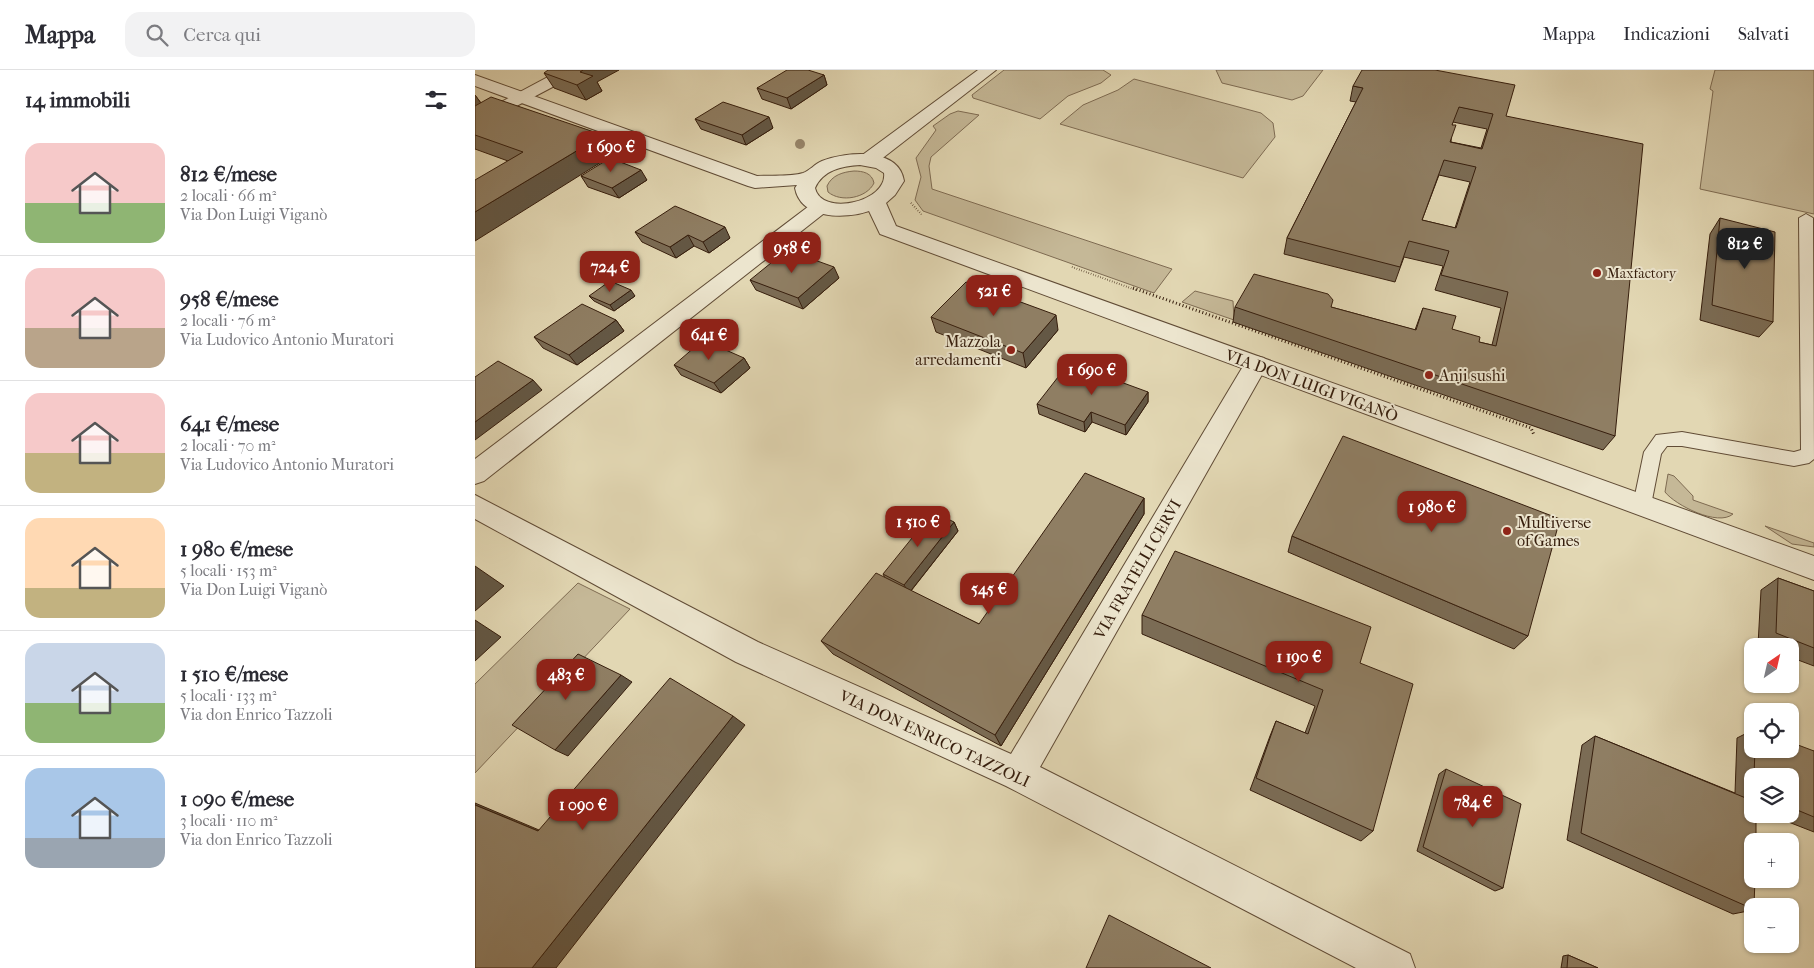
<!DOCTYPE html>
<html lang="it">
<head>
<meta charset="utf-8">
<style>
	:root { --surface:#fff; --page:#f2f2f3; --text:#2b2b33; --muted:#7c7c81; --line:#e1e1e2; --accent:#8f2418 }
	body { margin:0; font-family:"IM FELL French Canon",serif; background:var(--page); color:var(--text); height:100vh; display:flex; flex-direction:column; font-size:19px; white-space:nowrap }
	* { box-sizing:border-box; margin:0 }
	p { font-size:16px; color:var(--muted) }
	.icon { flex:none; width:28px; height:28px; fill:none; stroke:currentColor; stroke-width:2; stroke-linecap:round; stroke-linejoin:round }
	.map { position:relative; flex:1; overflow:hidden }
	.drawer { display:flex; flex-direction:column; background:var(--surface); width:475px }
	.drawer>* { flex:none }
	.needle { width:32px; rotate:34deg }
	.buttons { position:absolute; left:1269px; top:568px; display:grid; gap:10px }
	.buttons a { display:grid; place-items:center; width:55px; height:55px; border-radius:10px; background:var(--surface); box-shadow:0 1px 4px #0004; font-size:25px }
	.price { position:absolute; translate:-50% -42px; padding:0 11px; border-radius:10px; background:var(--accent); color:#fff; font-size:16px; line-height:32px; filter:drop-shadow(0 1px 2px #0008) }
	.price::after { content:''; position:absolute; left:50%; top:30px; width:15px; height:11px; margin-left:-8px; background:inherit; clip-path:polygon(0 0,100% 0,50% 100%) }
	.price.active { background:#222; color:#fff }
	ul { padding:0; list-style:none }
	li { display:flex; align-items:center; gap:15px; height:125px; padding:0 25px }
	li+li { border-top:1px solid var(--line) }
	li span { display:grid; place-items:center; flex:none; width:140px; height:100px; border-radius:15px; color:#555 }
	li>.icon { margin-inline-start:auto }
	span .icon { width:60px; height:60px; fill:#fffc; stroke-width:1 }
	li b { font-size:21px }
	h2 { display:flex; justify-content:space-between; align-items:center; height:60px; padding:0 25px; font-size:21px }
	header { display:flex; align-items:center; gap:30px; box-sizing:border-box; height:70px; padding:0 25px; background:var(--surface); border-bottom:1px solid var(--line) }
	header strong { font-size:24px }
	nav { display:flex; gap:28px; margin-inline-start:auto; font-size:18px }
	.search { width:350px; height:45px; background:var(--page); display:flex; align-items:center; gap:12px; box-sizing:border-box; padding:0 18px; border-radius:15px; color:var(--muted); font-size:19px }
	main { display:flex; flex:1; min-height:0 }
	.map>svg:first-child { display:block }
	.green { fill:#c5b897; stroke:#7e6b52 }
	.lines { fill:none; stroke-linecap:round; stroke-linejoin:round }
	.service-casing { stroke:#614c36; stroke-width:2 }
	.minor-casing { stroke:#614c36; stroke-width:2 }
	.tertiary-casing { stroke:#614c36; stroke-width:2 }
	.path-far1 { stroke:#361e0d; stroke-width:2; stroke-dasharray:0.5 2; stroke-linecap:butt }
	.path { stroke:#361e0d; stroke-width:3; stroke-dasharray:1 2.5; stroke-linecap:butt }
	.service { fill:#ece5ce; fill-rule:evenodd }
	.minor { fill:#ece5ce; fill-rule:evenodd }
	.tertiary { fill:#ece5ce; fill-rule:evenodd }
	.tree { fill:#97866b }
	.wall { fill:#7b6c55; stroke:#361e0d; fill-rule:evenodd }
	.shaded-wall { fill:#645845; stroke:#361e0d }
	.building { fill:#8f7e63; stroke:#361e0d; fill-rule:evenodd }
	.poi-dot { fill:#8f2418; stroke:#ece5ce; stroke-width:2 }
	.labels { text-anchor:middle; stroke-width:4; stroke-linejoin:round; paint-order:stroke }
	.far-poi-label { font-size:14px; fill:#361e0d; stroke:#ece5ce; text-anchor:start }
	.poi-label { font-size:16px; fill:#361e0d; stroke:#ece5ce; text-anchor:start }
	.street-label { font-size:16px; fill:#361e0d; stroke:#ece5ce }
</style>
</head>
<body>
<header>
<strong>Mappa</strong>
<div class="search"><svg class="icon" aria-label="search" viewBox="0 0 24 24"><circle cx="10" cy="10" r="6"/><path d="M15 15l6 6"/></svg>Cerca qui</div>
<nav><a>Mappa</a><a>Indicazioni</a><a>Salvati</a></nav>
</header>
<main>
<section class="drawer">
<h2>14 immobili<svg class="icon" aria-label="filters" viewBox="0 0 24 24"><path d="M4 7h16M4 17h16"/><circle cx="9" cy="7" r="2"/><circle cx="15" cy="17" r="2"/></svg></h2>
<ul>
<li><span style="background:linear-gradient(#f6c9c9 60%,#8fb573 0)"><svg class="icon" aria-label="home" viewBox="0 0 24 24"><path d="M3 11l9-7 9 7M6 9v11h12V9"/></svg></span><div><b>812 €/mese</b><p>2 locali · 66 m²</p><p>Via Don Luigi Viganò</p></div></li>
<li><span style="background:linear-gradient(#f6c9c9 60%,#b9a48a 0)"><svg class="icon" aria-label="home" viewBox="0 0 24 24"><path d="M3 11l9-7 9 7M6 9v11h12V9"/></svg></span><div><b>958 €/mese</b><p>2 locali · 76 m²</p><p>Via Ludovico Antonio Muratori</p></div></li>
<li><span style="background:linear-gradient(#f6c9c9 60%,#c2b280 0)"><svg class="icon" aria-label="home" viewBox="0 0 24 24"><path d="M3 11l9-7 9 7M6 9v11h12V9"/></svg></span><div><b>641 €/mese</b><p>2 locali · 70 m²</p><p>Via Ludovico Antonio Muratori</p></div></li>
<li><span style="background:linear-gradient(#ffd9b3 70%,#c2b280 0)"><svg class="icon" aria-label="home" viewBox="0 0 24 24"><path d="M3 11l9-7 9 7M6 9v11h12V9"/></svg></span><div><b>1 980 €/mese</b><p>5 locali · 153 m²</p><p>Via Don Luigi Viganò</p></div></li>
<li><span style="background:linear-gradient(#c9d6e8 60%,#8fb573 0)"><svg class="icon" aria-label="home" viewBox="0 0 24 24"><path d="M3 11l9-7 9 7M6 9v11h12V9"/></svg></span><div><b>1 510 €/mese</b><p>5 locali · 133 m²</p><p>Via don Enrico Tazzoli</p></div></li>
<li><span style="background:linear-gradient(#a9c7e8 70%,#9aa5b1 0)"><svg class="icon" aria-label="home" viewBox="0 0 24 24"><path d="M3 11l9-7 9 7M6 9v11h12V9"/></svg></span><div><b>1 090 €/mese</b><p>3 locali · 110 m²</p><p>Via don Enrico Tazzoli</p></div></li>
</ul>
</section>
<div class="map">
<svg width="1339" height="898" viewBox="0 0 1339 898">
	<rect width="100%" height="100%" fill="#e2d7b3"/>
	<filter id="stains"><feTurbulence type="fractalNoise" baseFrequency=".004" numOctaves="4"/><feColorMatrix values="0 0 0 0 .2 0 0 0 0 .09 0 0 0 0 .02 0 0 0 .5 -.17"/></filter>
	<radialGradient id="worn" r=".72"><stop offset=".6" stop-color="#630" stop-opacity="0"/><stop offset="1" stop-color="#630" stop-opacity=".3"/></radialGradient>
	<path class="green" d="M529,0h99l8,5 -10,8 -33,13 -28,23 -67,-21 -1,-3z
		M741,0h107l-20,26 -11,4 -70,-17z
		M1240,0h99v144l-114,-25 13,-98 -3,-2z
		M659,9l127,34 12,10 2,14 -32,41 -183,-54 23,-19 35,-15z
		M483,41l21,4 -48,42 -2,9 3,23 240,80 -18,24 -231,-82 -8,-11 6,-23 -5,-19 20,-28 -3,-4 17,-12z
		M379,101c9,0 18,2 20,12 -7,15 -33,20 -46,9l-1,-6c5,-11 16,-14 27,-15z
		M720,221l38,10 1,19 -52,-18z
		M1193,404l6,2 19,20v4l40,14c-15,13 -58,-9 -68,-22z
		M1290,456l49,17v4l-22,-3z
		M103,513l52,26 -155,164v-89z"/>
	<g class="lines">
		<defs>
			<path id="service" d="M1331,144l7,4 1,241 -5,4 -15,3 -112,-20h-15l-6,8 -10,51 -2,5 -7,3 -7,-3 -2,-5 11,-53 12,-17 26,-3 112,20 7,-2 -2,-232z"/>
			<path id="minor" d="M86,0h20l-2,3 -104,55v-12z
				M503,0h18l-121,94h-14l-2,-4 2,-4z
				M345,131l7,2 3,4 -3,4 -343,270 -9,3v-25l338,-256z
				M781,286l8,2 4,6 -228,403 370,187 5,14h-59l-350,-182 -270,-124 -261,-143v-24l283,147 253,112 237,-396z"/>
			<path id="tertiary" d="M0,5l282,101c14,-1 32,1 46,-3 6,-2 12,-9 19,-12 25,-10 77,-14 82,20l-9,14 -9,8 10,23 918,330v24l-934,-346 -11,-23c-23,8 -68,9 -74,-23l2,-3 -42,3 -7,-2 -273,-100zM385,95l16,3 8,5c4,29 -63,44 -69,15 8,-18 27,-22 45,-23z"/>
		</defs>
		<use href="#service" class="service-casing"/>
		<use href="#minor" class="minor-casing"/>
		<use href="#tertiary" class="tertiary-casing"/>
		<path class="path-far1" d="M436,133l11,12
			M597,197l64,23"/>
		<path class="path" d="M658,218l398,140 3,7"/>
		<use href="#service" class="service"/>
		<use href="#minor" class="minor"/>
		<use href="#tertiary" class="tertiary"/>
	</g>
	<circle class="tree" cx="325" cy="74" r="5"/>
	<path class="wall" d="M69,3l53,9 5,9 -16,9 -32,-12z
		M349,5l3,10 -36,24 -29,-10 -5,-11z
		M878,16l153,30 109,320 -12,14 -370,-128 2,-15h96l84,23 8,-22 29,21 27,13 13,3 9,-37 -66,-18 8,-24 -39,-9 -9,25 -111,-28 3,-16 69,-136 -6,-1zM978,52l34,7 -6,19 -30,-6 1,-17zM964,105l31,7 -15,46 -33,-8z
		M0,25l6,8 122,32 11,19 -106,7 -33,-12z
		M220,49l78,9 -27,17 -45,-16z
		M106,106l66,4 -28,18 -31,-11z
		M1245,148l53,104 -14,15 -59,-17 10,-86z
		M160,162l95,6 -21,15 -15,-7 -18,12 -34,-16z
		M364,208l-36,31 -47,-19 -6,-10z
		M114,226h46l-21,15 -20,-10z
		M456,247l127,13 -32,38 -90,-36z
		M141,250l8,11 -47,34 -34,-17 -9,-11z
		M269,288l6,10 -29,25 -40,-18 -7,-10z
		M673,322v10l-22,33 -34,-13 -7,10 -46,-18 -2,-10z
		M669,428v16l-143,232 -168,-92 -12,-13 64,-63 -2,-4 71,-52 4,9 -47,60 68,33z
		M817,466l236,100 -14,13 -226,-97z
		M1303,508l36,13v75l-24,-9v-11h-28l-4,-1 3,-55z
		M667,545l218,48 13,168 -12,10 -111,-51 20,-54 6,-15 29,12 10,-27 -173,-72z
		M1278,660v19h37l24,2v81l-46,-18h22v-38h-37v134l-20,4 -166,-74 15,-95 13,-9 140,57 2,-55z
		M971,699l57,119 -8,3 -78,-40 22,-77z
		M1093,885l30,13h-37l2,-12z"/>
	<path class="shaded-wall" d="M108,0h36l-22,12 5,9 -16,9 -9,-15 3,-13z
		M349,5l3,10 -36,24 -4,-11z
		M0,25l8,11 -8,11z
		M294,47l4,11 -27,17 -4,-10z
		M128,65l11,19 -139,87v-29z
		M166,100l6,10 -28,18 -7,-10z
		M250,157l5,11 -21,15 -6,-11z
		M213,165l6,11 -18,12 -6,-11z
		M359,197l5,11 -36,31 -5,-11z
		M156,220l4,6 -21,15 -4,-6z
		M581,245l2,15 -32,38 -3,-15z
		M141,250l8,11 -47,34 -8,-10z
		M269,288l6,10 -29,25 -7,-10z
		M58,310l9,10 -67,50v-18z
		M673,322v10l-22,33 -1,-10z
		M616,342l1,10 -7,10 -1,-10z
		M669,428v16l-143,232 -6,-11z
		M479,452l4,9 -49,62 -5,-8z
		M0,496l29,20 -29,25z
		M0,550l26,17 -26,24z
		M146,605l11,7 -64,74 -13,-6z
		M258,646l12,9 -189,243h-24z
		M0,733l83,35 -20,-7 -63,-26z"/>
	<path class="building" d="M73,0h35l-3,2 13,4 -16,9 -33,-12z
		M312,0h21l16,5 -37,23 -30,-10z
		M887,0h73l80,15 -9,31 137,28 -28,292 -380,-129 19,-33 74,20 5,6 -2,7 85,23 7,-22 33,8 -4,13 28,8 -1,5 17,4 12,-54 -67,-17 8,-24 -40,-10 -9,26 -113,-29 76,-150 -10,-2zM984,37l34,7 -11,35 -32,-7 6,-17h-4zM969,90l32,7 -20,61 -34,-8z
		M16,27l112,38 -128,77v-32l48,-28 -48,-17v-29z
		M248,32l46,15 -27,18 -47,-16z
		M135,88l31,12 -29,18 -31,-12z
		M200,136l50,21 -22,15 -15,-7 -18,12 -35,-15z
		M1245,148l55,14 -2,90 -61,-17z
		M312,180l47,17 -36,31 -48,-18z
		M135,211l21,9 -21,15 -21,-9z
		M491,212l90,33 -33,38 -92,-36z
		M107,234l34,16 -47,35 -35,-18z
		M228,270l41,18 -30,25 -40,-18z
		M23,291l35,19 -58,42v-45z
		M594,293l79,29 -23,33 -34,-13 -7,10 -47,-18z
		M868,366l217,83 -32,117 -236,-100z
		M610,403l59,25 -149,237 -174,-94 55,-68 103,51z
		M458,442l21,10 -50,63 -21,-11z
		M700,481l196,76 -11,36 53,21 -40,147 -117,-53 20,-57 32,13 15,-44 -181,-75z
		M1303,508l36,13v57l-38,-15z
		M103,584l43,21 -66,75 -43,-25z
		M195,608l63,38 -201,252h-57v-163l63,26z
		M1120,666l158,65v13h3v27h-3v38h2l-1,27h-1v3l-172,-76z
		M1315,672l24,9v66l-24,-10v-31h-36l1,-27h35z
		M971,699l75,35 -18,84 -80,-41z
		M634,845l102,53h-125z
		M1093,885l30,13h-31z"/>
	<g class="poi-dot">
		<circle cx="1122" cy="203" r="5"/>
		<circle cx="536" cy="280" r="5"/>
		<circle cx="954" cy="305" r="5"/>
		<circle cx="1032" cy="461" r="5"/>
	</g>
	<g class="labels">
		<g class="far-poi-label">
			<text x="1132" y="208">Maxfactory</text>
		</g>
		<g class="poi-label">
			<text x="526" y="277" text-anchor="end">Mazzola<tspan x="526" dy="18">arredamenti</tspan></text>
			<text x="964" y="311">Anji sushi</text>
			<text x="1042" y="458">Multiverse<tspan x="1042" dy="18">of Games</tspan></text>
		</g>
		<g class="street-label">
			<text transform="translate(837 315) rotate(20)" y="6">VIA DON LUIGI VIGANÒ</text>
			<text transform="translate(662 499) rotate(-60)" y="6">VIA FRATELLI CERVI</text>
			<text transform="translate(460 668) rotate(25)" y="6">VIA DON ENRICO TAZZOLI</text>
		</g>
	</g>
	<rect width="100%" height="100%" filter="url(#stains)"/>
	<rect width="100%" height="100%" fill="url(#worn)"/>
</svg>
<div class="buttons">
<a><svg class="needle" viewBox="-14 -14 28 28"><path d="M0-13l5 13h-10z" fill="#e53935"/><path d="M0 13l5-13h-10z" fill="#7c7c81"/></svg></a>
<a><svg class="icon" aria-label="locate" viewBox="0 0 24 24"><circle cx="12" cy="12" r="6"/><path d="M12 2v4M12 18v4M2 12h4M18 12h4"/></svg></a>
<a><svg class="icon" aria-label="layers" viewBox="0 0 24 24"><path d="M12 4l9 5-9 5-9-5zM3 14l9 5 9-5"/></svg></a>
<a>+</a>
<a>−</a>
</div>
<b class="price" style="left:136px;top:103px">1 690 €</b>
<b class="price active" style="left:1270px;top:200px">812 €</b>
<b class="price" style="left:317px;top:204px">958 €</b>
<b class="price" style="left:135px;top:223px">724 €</b>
<b class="price" style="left:519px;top:247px">521 €</b>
<b class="price" style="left:234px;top:291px">641 €</b>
<b class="price" style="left:617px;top:326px">1 690 €</b>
<b class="price" style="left:957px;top:463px">1 980 €</b>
<b class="price" style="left:443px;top:478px">1 510 €</b>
<b class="price" style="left:514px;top:545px">545 €</b>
<b class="price" style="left:824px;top:613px">1 190 €</b>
<b class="price" style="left:91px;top:631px">483 €</b>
<b class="price" style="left:998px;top:758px">784 €</b>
<b class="price" style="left:108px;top:761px">1 090 €</b>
</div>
</main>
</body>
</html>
